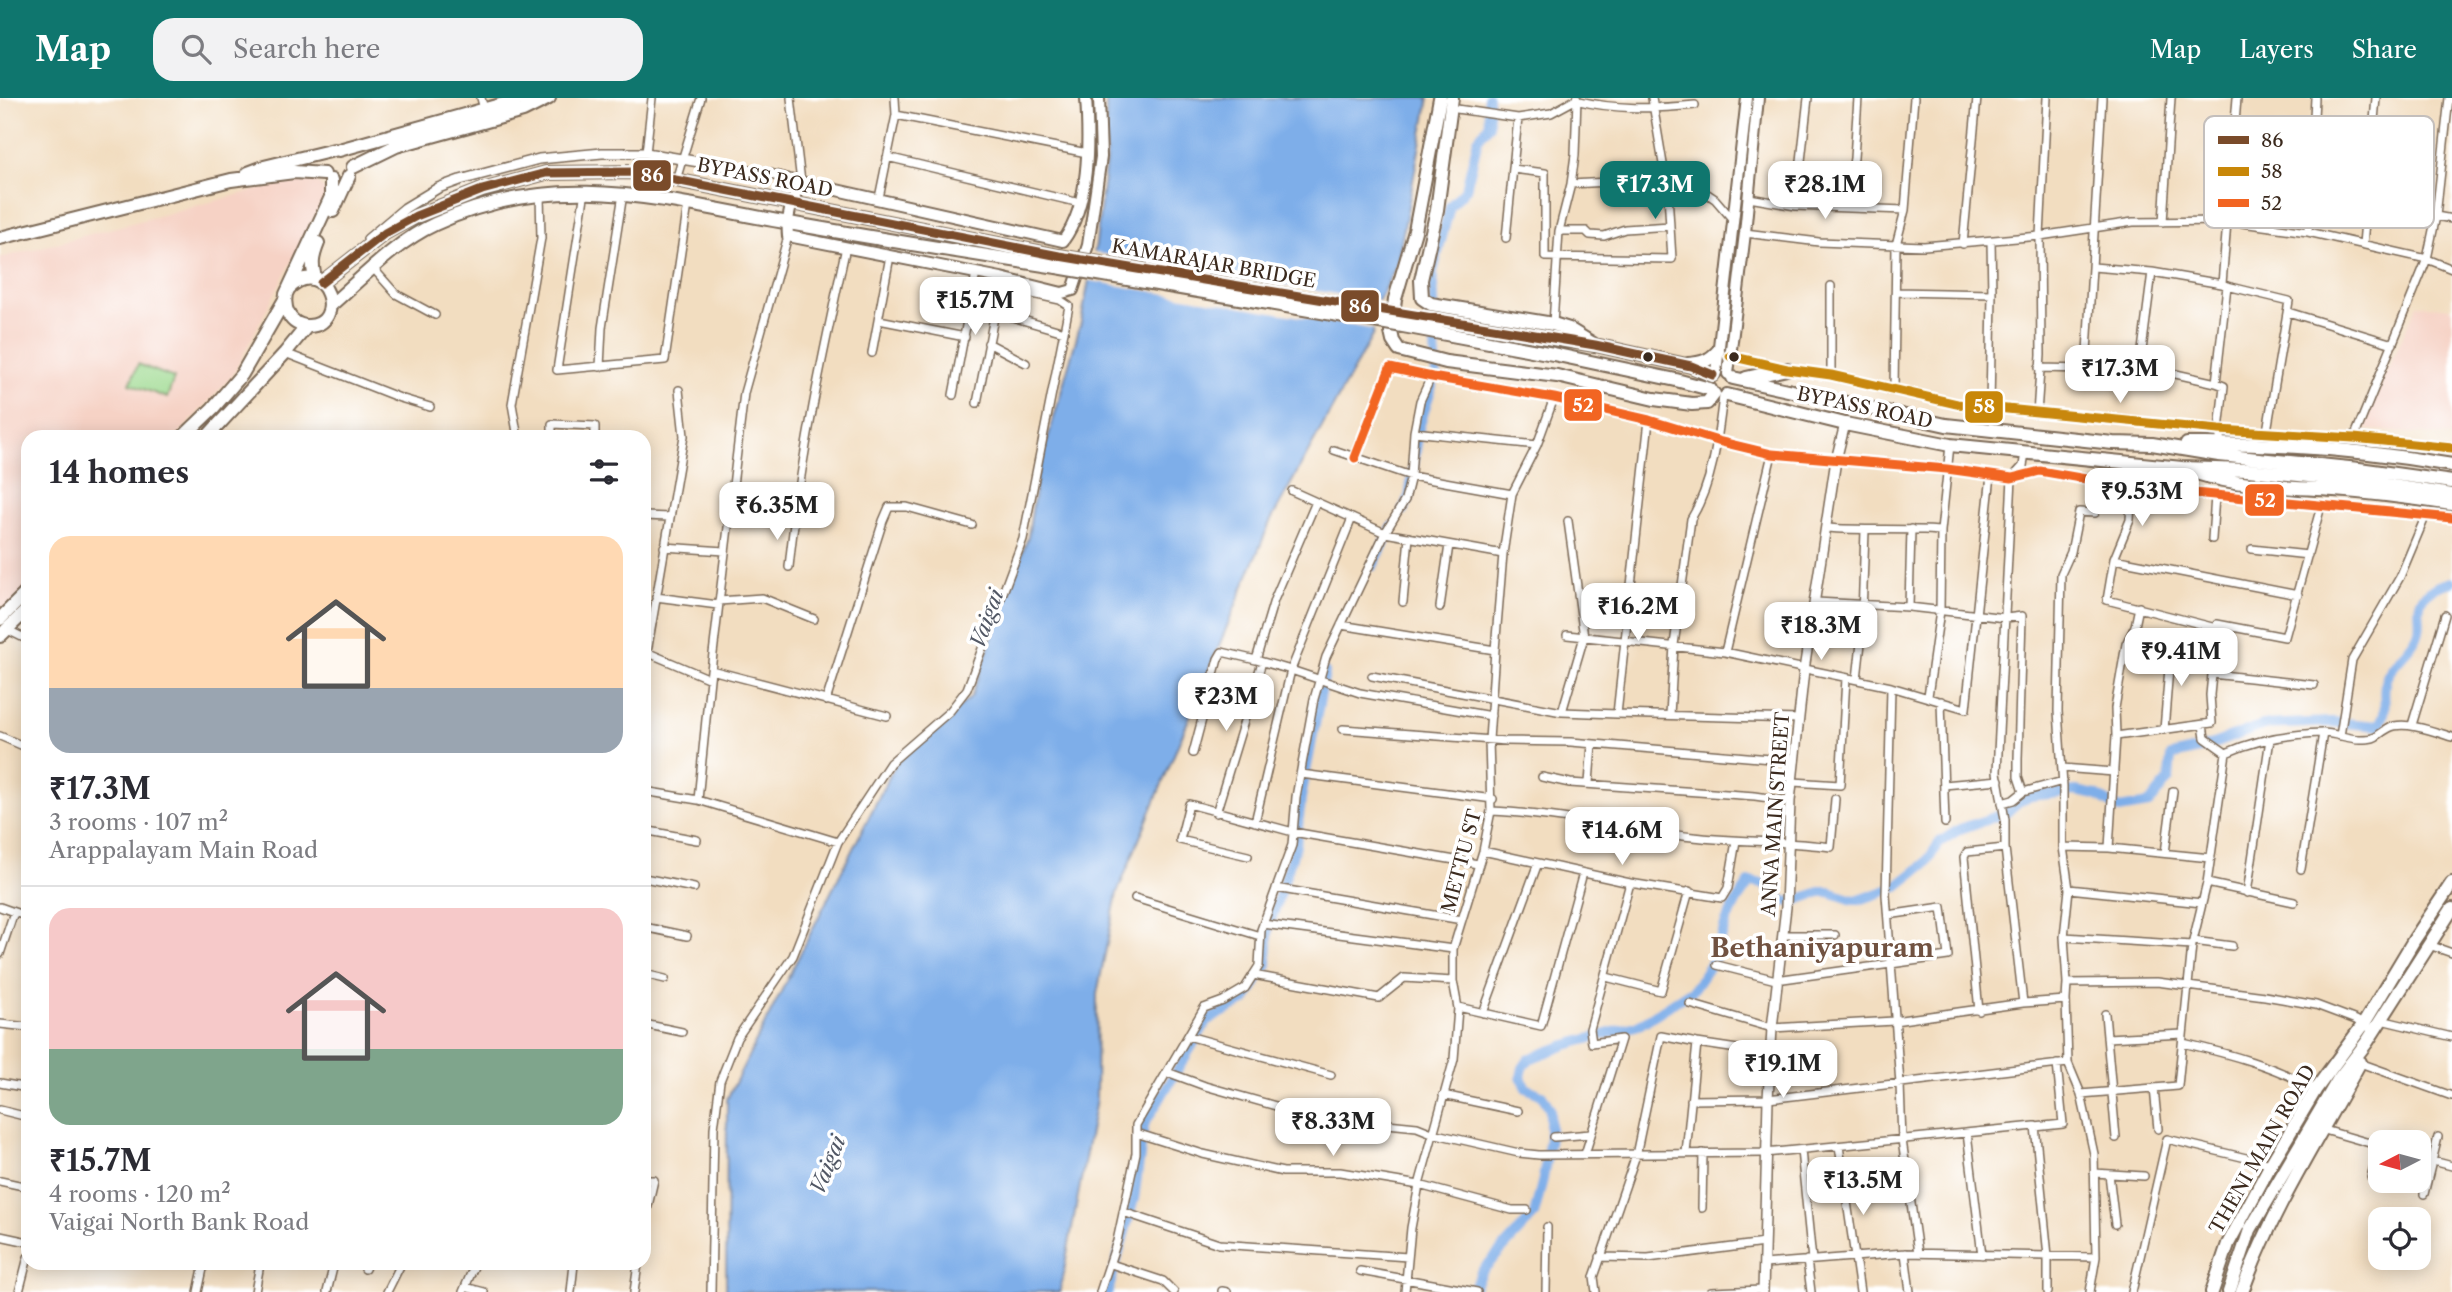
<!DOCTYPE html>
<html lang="en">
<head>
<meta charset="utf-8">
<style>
	:root { --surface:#fff; --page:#f2f2f3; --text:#2b2b33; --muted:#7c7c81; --line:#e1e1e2; --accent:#0f766e }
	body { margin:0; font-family:"Libre Caslon Text",serif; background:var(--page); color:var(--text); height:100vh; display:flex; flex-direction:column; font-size:26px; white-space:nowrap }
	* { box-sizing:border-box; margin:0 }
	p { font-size:23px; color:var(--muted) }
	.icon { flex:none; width:38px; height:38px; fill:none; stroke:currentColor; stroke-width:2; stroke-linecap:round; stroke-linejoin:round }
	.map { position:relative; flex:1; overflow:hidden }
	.side { position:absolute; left:21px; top:332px; width:630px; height:840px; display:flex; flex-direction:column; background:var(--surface); border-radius:21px; box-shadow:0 4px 18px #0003 }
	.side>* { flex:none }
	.needle { width:46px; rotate:264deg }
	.controls { position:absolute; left:2368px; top:1032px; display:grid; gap:14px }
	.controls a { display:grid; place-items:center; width:63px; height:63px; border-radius:14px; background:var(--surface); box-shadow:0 4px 18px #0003; font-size:35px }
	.price { position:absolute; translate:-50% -60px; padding:0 16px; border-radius:14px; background:#fff; color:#222; font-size:23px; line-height:46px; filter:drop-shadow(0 2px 4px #0008) }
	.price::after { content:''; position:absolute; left:50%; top:42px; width:21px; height:16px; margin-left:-10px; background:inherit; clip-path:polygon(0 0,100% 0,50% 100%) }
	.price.current { background:var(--accent); color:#fff }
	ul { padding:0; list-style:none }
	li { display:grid; align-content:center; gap:14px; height:371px; padding:0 28px }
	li+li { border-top:2px solid var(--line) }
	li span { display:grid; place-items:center; height:217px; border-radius:21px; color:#555 }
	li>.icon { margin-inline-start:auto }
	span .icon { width:126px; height:126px; fill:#fffc; stroke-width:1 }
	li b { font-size:30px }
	h2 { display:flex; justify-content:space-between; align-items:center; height:84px; padding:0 28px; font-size:30px }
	header { display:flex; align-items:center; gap:42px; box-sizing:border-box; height:98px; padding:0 35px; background:var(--accent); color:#fff }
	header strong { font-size:33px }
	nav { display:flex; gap:38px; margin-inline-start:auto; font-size:24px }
	.search { width:490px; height:63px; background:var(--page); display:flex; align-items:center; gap:18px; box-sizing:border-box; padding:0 24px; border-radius:21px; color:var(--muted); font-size:26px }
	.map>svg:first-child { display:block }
	.built { fill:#f6d2c5 }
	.green { fill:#9cd98e; stroke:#6c8256; stroke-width:2 }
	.water { fill:#7eaee9; stroke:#5c6c84; stroke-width:2 }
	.pier { fill:#f2ddc0 }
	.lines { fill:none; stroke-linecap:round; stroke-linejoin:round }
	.canal { stroke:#7eaee9; stroke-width:10 }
	.minor-casing { stroke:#7b6957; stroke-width:10 }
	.tertiary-casing { stroke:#7b6957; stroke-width:12 }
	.secondary-casing { stroke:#7b6957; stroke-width:14 }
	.primary-casing { stroke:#7b6957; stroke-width:16 }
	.minor { stroke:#fff; stroke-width:7 }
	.tertiary { stroke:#fff; stroke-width:9 }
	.secondary { stroke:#fff; stroke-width:10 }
	.primary { stroke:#fff; stroke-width:12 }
	.primary-bridge-casing { stroke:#7b6957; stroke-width:16; stroke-linecap:butt }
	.primary-bridge { stroke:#fff; stroke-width:12 }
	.bus-1-casing { stroke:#fff; stroke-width:14 }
	.bus-2-casing { stroke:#fff; stroke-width:14 }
	.bus-3-casing { stroke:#fff; stroke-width:14 }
	.bus-1 { stroke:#7a4b2a; stroke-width:9 }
	.bus-2 { stroke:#c88708; stroke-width:9 }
	.bus-3 { stroke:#f26522; stroke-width:9 }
	.bus-dot { fill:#3b2a1e; stroke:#fff; stroke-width:2.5 }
	.labels { text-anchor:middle; stroke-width:7; stroke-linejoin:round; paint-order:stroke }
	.street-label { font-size:19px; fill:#3b2a1e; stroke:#fff }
	.water-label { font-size:21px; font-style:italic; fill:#525865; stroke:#fff }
	.district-label { font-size:26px; font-weight:bold; fill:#715241; stroke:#fff }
	.key { fill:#fff; stroke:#c4bfbc; stroke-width:2 }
	.key-label { font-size:19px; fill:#3b2a1e }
	.line-badge { stroke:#fff; stroke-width:2.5 }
	.badge-label { font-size:19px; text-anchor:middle; font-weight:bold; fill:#fff }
</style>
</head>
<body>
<header>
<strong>Map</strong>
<div class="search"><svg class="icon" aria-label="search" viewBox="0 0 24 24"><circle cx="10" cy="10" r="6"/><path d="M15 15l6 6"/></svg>Search here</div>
<nav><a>Map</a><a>Layers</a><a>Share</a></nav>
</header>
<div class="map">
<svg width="2452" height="1194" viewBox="0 0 2452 1194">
	<rect width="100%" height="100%" fill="#fff"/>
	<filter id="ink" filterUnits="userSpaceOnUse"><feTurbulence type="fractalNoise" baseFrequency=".0143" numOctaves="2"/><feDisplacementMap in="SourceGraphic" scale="14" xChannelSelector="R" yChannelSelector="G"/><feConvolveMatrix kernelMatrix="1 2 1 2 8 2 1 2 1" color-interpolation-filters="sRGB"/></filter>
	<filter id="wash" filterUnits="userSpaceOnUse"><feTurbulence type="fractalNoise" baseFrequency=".00686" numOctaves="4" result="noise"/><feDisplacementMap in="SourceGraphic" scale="28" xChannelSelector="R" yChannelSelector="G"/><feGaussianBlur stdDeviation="1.57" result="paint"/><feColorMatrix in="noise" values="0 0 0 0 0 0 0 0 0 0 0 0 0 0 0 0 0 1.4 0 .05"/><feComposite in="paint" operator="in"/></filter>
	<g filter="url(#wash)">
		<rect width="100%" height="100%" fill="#f2ddc0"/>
		<path class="built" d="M314,82l13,12 -94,183 -57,62 -148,1v149l-28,29v-358l275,-73z
			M2417,207l35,3v128l-91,-7z"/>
		<path class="green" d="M138,266l36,14 -7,20 -37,-14z"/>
		<path class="water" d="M1106,0h323l-32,166 -20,40 -4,30 -103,188 -153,371 -20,101 -1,106 -36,192h-334l1,-193 169,-336 75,-66 57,-160 9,-60 44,-155 15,-79 10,-83z"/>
		<path class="pier" d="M1091,154l292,50 -6,28 -292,-50z"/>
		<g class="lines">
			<path class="canal" d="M1403,412l6,-11 10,-71 17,-55 -3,-101 17,-66 16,-17 12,-50 11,-14 -1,-27
				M1373,468l20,-40
				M1108,1194l26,-93 10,-74 64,-105 38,-20 21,-35 1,-36 28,-84 5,-47 24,-126
				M1472,1194l9,-20 53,-57 9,-36 7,-42v-28l-8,-14 -16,-7 -5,-11 2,-9 6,-9 37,-14 73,-20 54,-35 23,-34 10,-34 12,-23 12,-17 14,2 16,16 11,2 29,-10h9l24,8 9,-1 34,-12 29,-23 15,-22 20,-13 46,-16 12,-11 13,-6 45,-5 20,4 23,14 30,-5 20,-25 2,-23 29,-7 63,-24 69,-3 46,4c12,-14 3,-31 8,-47 6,-17 25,-28 32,-45 5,-12 -3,-26 5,-37 7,-9 19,-12 29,-15"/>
		</g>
	</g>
	<g filter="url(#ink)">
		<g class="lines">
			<defs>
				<path id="minor" d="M481,0l3,11
					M791,0l10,84
					M1450,10l68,10 33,-5 24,-13c40,10 79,9 120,5
					M896,17l191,38
					M646,55l6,-55
					M887,59l193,46
					M1513,71l32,4v84l127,2 -4,-65 -16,-96
					M676,82l25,-82
					M1571,86l94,-5
					M585,93l-28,179 108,-10 23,-156
					M1668,96l35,-3 12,8 19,22
					M879,100l17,-83 -1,-17
					M1749,100l47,8 109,4
					M1796,108l12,-108
					M1846,110l8,-50 4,-60
					M2436,118l16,3
					M2163,124l8,-124
					M1559,133h27l4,4 14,1 21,-7 45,-3
					M2308,134l7,-134
					M1745,135l74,9 105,4 116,-10 93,-14 94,-1 81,11 119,27 25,10
					M1506,140l12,-120
					M1963,146l14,-146
					M2363,146l13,-146
					M2093,169l59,5
					M373,170l23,26 39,21
					M2227,188l62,15 -22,130
					M1896,194l96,2
					M995,214l69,20
					M2288,214l105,32
					M879,222l86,17
					M1553,226l6,-93 12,-47 4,-29 2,-57
					M988,245l38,20
					M285,255l115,45 30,9
					M872,255l18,-97
					M600,269l2,-39 21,-134
					M2039,270l47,1 16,-271
					M1831,277v-89
					M2216,285l-76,-17 12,-94 70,12
					M1894,292l2,-145 9,-35 9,-112
					M953,297l23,-122
					M977,305l24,-121
					M1990,309l2,-113 -1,-53
					M2037,316l4,-59 -1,-119 7,-138
					M1649,322l-32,294 182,5
					M1414,334l123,13
					M518,340l-6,-34 29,-166 -1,-44
					M552,340v-14l43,2v12
					M2354,340l73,-179 9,-43 13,-118
					M2221,346l-2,-14 5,-44 -8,-3 11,-97 -5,-2 15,-186
					M1334,352l77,26 101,18
					M1355,360l35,-90 45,10
					M1292,393l93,42 118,21
					M644,418l25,1
					M729,418l64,4
					M1352,420l-61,152 69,23 131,23
					M1568,423l16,116 -22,75 55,2
					M1826,430c39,3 77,0 115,3
					M2212,441l3,-43
					M664,449l61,4
					M2252,451l56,6
					M2114,461l16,-39 2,-33
					M789,469c11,-108 34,-214 57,-320
					M656,499l62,8
					M719,503l43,-3 52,21
					M1403,504l6,-65
					M1816,504l93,5 97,11 16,-2 -4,143v18l5,15
					M1440,509l9,-62
					M1909,509l2,-78
					M1341,527l154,25
					M2216,530l-109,-28 7,-41 184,36
					M6,531l22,11
					M1567,537l158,17 166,35 75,22 25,-234
					M644,553l66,28
					M1725,554l47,-198
					M644,572l40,-234 -5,-46
					M711,572l176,46
					M2212,576l102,11
					M1372,578l190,36
					M1857,581l4,-36 4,-112
					M1891,589l-5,208 14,189 2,56 16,113
					M1928,598l12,-85 1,-80 9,-86
					M826,603l57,-180 6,-14h18l65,18
					M1941,603l4,122
					M1670,617l4,-70 17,-126c22,-36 27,-81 32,-123
					M2203,627l2,13 21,15
					M2412,627l33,-110
					M1343,631l163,12 65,1 224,19
					M2164,632l7,-87
					M0,638l28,12
					M2116,638l-1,-28 11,-64 9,-18 4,-19
					M2340,638l12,-76 48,-83 26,-62
					M1193,655l25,-94 4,-7 34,8
					M2062,670l52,4
					M1301,676l192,25
					M1542,679l28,6 185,13 35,5
					M1793,684l47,3 6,-107
					M1589,685l3,-39
					M1944,687l55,-5
					M644,693l54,9 12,-121 34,-286 44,-157
					M698,702l140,42 -45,114 -56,82 -17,43 -6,47 -3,164
					M2002,705l11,-3 10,-8 40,-11
					M1491,713c68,3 134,19 202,26 46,5 92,4 138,10l4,-48
					M1216,715l46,-151
					M1255,724l36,-152 -35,-10 18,-60 42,-98
					M644,732l53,10
					M838,744l52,-79 60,-52 17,-22 56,-150 46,-233 -9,-6 -60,-13
					M2063,749l46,1 102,10
					M2109,750l7,-112 96,-13 -2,-28 7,-71 68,13 36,-131
					M1483,753l147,32 92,15 6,-10 8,-47
					M2165,755l8,-62
					M1248,758l-68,-16 9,-36 104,28 185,32
					M2301,771l22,-136
					M644,780l50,10
					M2207,785l87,19
					M1276,790l186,32
					M2069,791l133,14
					M2247,795l23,-154
					M1135,800l125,38
					M0,809l28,10
					M1263,826l190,25
					M644,829l43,9
					M1784,837h51
					M2064,839l128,8
					M2193,843l39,5
					M2429,847l23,8
					M0,856l14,-42
					M1717,867l59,15 172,-24 -6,-49 -54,8
					M644,876l21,5
					M1253,877l126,23 25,-20 49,3
					M1606,879l55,14 28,-100
					M2067,885l-3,-46 5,-48 -6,-42v-61l-5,-75 3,-137 10,-22 8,-40 16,1 2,-31
					M2066,902l2,63 13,31 97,-8 14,-141 15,-62 19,-130c29,-13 63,-19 96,-20 13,0 25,6 38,6 20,0 14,-3 29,-11 15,-8 47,4 63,9
					M2023,905l-18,-155v-28l-8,-48 15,-294 11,-12 2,-14
					M1690,906l82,24 122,-7 129,-18 43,-3 1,-17 90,-1 108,14 51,9 40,15 18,11
					M1458,909l83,19 42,-153
					M1979,913l-15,-154 3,-5 38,-4
					M1483,915l55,-150
					M2105,916l11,124
					M2381,922l71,17
					M0,926l28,3
					M644,926l38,8
					M1188,938l143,39
					M2107,940l76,-4
					M2183,945c47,11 91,23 133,46
					M2360,965l92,33
					M1167,974l38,14 78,22 55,11 79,8 15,6 87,20 20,2 226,-2 270,-27 13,130v36
					M0,985l28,5
					M2154,990l4,41
					M2081,996l13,60 2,103 -6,35
					M1443,997l75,16
					M1691,1002l77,-1 300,-36
					M0,1012l28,7
					M2035,1029l28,-3 -6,-60
					M2321,1031l59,17
					M1136,1035l67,21 80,18h57l79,13 93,25h15
					M1967,1035l15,122
					M1554,1039l37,-3
					M1839,1048l21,146
					M1801,1052l11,110
					M1686,1055l11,-110 74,11
					M1585,1056l36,-115 -29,4 -2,-14 40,-146
					M2418,1059l34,9
					M2094,1075l50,3
					M2109,1076l6,50
					M2371,1079l9,-33
					M644,1082h10l-10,43
					M0,1083l28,6
					M2424,1096l14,-57
					M1702,1110l1,-55
					M1123,1114l96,32 189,13
					M0,1138l28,6
					M1905,1155l5,39
					M1600,1159l48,1 116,-15
					M1807,1162l4,32
					M1111,1166l52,17 11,11
					M1764,1166l141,-11 191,4
					M365,1171l2,-5
					M1360,1173l117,21
					M465,1189l19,5
					M1222,1193l5,1
					M19,1194l9,-35
					M198,1194l6,-28
					M255,1194l5,-28
					M327,1194l7,-28
					M387,1194l14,-28
					M463,1194l12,-28
					M571,1194l3,-28
					M634,1194l4,-28
					M1100,1194l17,-51 19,-88v-28l68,-117 19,-7 22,-13 14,-22 2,-36 31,-85 4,-48 18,-98 12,-42 59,-124 20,-33 6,-24 3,-44 6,-31 11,-24
					M1405,1194l6,-64 8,-43 35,-126 4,-51 -5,-27v-32l30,-98 8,-40 -2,-71 6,-90 8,-96 9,-60 25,-49 17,-47
					M1546,1194l1,-65
					M1596,1194l-2,-15 42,-122 25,-119 36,7
					M1711,1194l52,-2
					M2132,1194l35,-153 104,25"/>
				<path id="tertiary" d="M368,141l37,-31 33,-20 22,-8 79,-21 63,-6h44l124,21 31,8
					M1730,258l57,13 44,6 126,29 262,26 135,8 98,10
					M1439,280l115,20 95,22 69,21 54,13 175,15 65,9 28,-7 92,16 320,31
					M1763,1194l5,-193 4,-71 14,-121 4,-106 14,-131 32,-210 9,-36"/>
				<path id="secondary" d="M1086,0c3,44 4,107 -23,143l-262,-59c-9,18 -15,34 -13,54l213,42 61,15 11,-3 15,-45 13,-88 -2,-59
					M1716,275l31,-275
					M1728,276l17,-141 13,-135"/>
				<path id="primary" d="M1440,0l-25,133 -20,68 -4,33 2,9 6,9 47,12 111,14 97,23 38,5 15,-1 7,-9
					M1452,0l-15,112 -16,70 1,18 9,6 122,20 16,5 26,16
					M339,52l186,-52
					M353,69l43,-21 127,-35 26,-13
					M248,75l16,-6 70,-17
					M333,113l16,-35
					M0,140l231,-58 63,-8 30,2
					M316,182c-5,-15 -4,-22 2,-37
					M321,185l64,-50 31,-17 66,-26 64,-17 89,-1 424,84
					M289,190c38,-35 60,39 18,38 -17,-1 -24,-17 -21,-32l45,-97v-17
					M331,207c32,-28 65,-63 104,-81 123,-57 230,-23 354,-1 89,16 178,30 268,44
					M1405,217l190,30 96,21 22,9
					M1403,228l150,28 123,26 34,9
					M1688,266c14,-1 21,-3 30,-13
					M1733,280l213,47 167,18 39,1 67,11 140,14 93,13
					M1746,280l41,-9
					M1727,297l118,29 105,21 232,23 65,2 112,11 93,14
					M182,340l31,-30 29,-34 42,-73
					M206,340l79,-85 22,-27
					M2187,346c88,-1 179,6 265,21
					M2196,375c44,14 93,14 138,17 40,3 79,8 118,14
					M0,521l28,-28
					M0,538l28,-27
					M2212,1194l16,-48 43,-80 45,-75 47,-64 51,-85 38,-57
					M2229,1194l21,-62 88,-150 29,-38 85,-133
					M2242,1194c29,-81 77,-155 118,-230"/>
			</defs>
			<use href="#minor" class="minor-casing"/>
			<use href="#tertiary" class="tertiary-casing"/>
			<use href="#secondary" class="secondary-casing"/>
			<use href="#primary" class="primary-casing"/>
			<use href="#minor" class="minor"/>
			<use href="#tertiary" class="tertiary"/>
			<use href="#secondary" class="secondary"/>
			<use href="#primary" class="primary"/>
			<defs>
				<path id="primary-bridge" d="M1059,158l346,59
					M1057,169l346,59"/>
			</defs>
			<use href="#primary-bridge" class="primary-bridge-casing"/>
			<use href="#primary-bridge" class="primary-bridge"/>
			<defs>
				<path id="bus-1" d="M321,185l64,-50 31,-17 66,-26 64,-17 89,-1 424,84 536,89 96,21 22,9"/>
				<path id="bus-2" d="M1730,258l57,13 44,6 126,29 262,26 135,8 98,10"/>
				<path id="bus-3" d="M1355,360l35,-90 42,9 122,21 95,22 69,21 54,13 175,15 65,9 28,-7 92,16 320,31"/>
			</defs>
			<use href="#bus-1" class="bus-1-casing"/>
			<use href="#bus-2" class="bus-2-casing"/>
			<use href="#bus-3" class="bus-3-casing"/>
			<use href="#bus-1" class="bus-1"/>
			<use href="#bus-2" class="bus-2"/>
			<use href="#bus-3" class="bus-3"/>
		</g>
	</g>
	<g class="bus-dot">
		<circle cx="1648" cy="259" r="6"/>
		<circle cx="1734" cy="259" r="6"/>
	</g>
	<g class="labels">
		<g class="street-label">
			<text transform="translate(765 79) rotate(11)" y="7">BYPASS ROAD</text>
			<text transform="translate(1214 165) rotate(10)" y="7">KAMARAJAR BRIDGE</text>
			<text transform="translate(1865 309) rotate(12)" y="7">BYPASS ROAD</text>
			<text transform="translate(1775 716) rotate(-86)" y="7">ANNA MAIN STREET</text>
			<text transform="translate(1461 763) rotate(-75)" y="7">METTU ST</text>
			<text transform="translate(2262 1051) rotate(-60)" y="7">THENI MAIN ROAD</text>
		</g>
		<g class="water-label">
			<text transform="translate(987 521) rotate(-70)" y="7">Vaigai</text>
			<text transform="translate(828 1067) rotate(-68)" y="7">Vaigai</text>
		</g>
		<g class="district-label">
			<text x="1822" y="859">Bethaniyapuram</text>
		</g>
	</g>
	<rect x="2204" y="18" width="230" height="112" rx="10" class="key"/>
	<rect x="2218" y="38" width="31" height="8" fill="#7a4b2a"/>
	<rect x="2218" y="69" width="31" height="9" fill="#c88708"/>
	<rect x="2218" y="101" width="31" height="8" fill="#f26522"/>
	<g class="key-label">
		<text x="2261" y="49">86</text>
		<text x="2261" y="80">58</text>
		<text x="2261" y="112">52</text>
	</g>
	<g class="line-badge">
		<rect x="632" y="61" width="40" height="33" rx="7" fill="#7a4b2a"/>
		<rect x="1340" y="191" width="40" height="34" rx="7" fill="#7a4b2a"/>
		<rect x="1563" y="290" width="40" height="34" rx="7" fill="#f26522"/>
		<rect x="1964" y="292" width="40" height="34" rx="7" fill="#c88708"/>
		<rect x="2244" y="385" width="41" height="34" rx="7" fill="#f26522"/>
	</g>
	<g class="badge-label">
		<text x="652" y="84">86</text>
		<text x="1360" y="215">86</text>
		<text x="1583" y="314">52</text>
		<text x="1984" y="315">58</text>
		<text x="2265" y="409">52</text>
	</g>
</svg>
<div class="controls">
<a><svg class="needle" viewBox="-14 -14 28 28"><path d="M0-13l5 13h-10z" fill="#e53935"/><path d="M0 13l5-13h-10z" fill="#7c7c81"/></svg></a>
<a><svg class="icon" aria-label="locate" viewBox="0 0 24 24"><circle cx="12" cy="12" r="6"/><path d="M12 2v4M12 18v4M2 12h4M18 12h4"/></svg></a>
</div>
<b class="price current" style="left:1655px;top:123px">₹17.3M</b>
<b class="price" style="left:1825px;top:123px">₹28.1M</b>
<b class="price" style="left:975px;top:239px">₹15.7M</b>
<b class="price" style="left:2120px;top:307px">₹17.3M</b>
<b class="price" style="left:2142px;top:430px">₹9.53M</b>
<b class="price" style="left:777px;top:444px">₹6.35M</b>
<b class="price" style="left:1638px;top:545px">₹16.2M</b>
<b class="price" style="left:1821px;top:564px">₹18.3M</b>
<b class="price" style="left:2181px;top:590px">₹9.41M</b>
<b class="price" style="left:1226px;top:635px">₹23M</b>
<b class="price" style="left:1622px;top:769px">₹14.6M</b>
<b class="price" style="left:1783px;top:1002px">₹19.1M</b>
<b class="price" style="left:1333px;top:1060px">₹8.33M</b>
<b class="price" style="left:1863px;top:1119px">₹13.5M</b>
<section class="side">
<h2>14 homes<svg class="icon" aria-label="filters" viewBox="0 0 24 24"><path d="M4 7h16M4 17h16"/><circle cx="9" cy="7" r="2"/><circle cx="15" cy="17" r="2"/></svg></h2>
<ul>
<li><span style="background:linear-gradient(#ffd9b3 70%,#9aa5b1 0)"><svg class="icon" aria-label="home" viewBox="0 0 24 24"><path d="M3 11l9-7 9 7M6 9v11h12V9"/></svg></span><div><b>₹17.3M</b><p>3 rooms · 107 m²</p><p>Arappalayam Main Road</p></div></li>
<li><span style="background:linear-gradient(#f6c9c9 65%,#7fa58c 0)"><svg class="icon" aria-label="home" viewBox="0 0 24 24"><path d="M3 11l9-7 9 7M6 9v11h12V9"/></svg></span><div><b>₹15.7M</b><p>4 rooms · 120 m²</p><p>Vaigai North Bank Road</p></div></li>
</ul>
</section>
</div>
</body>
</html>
